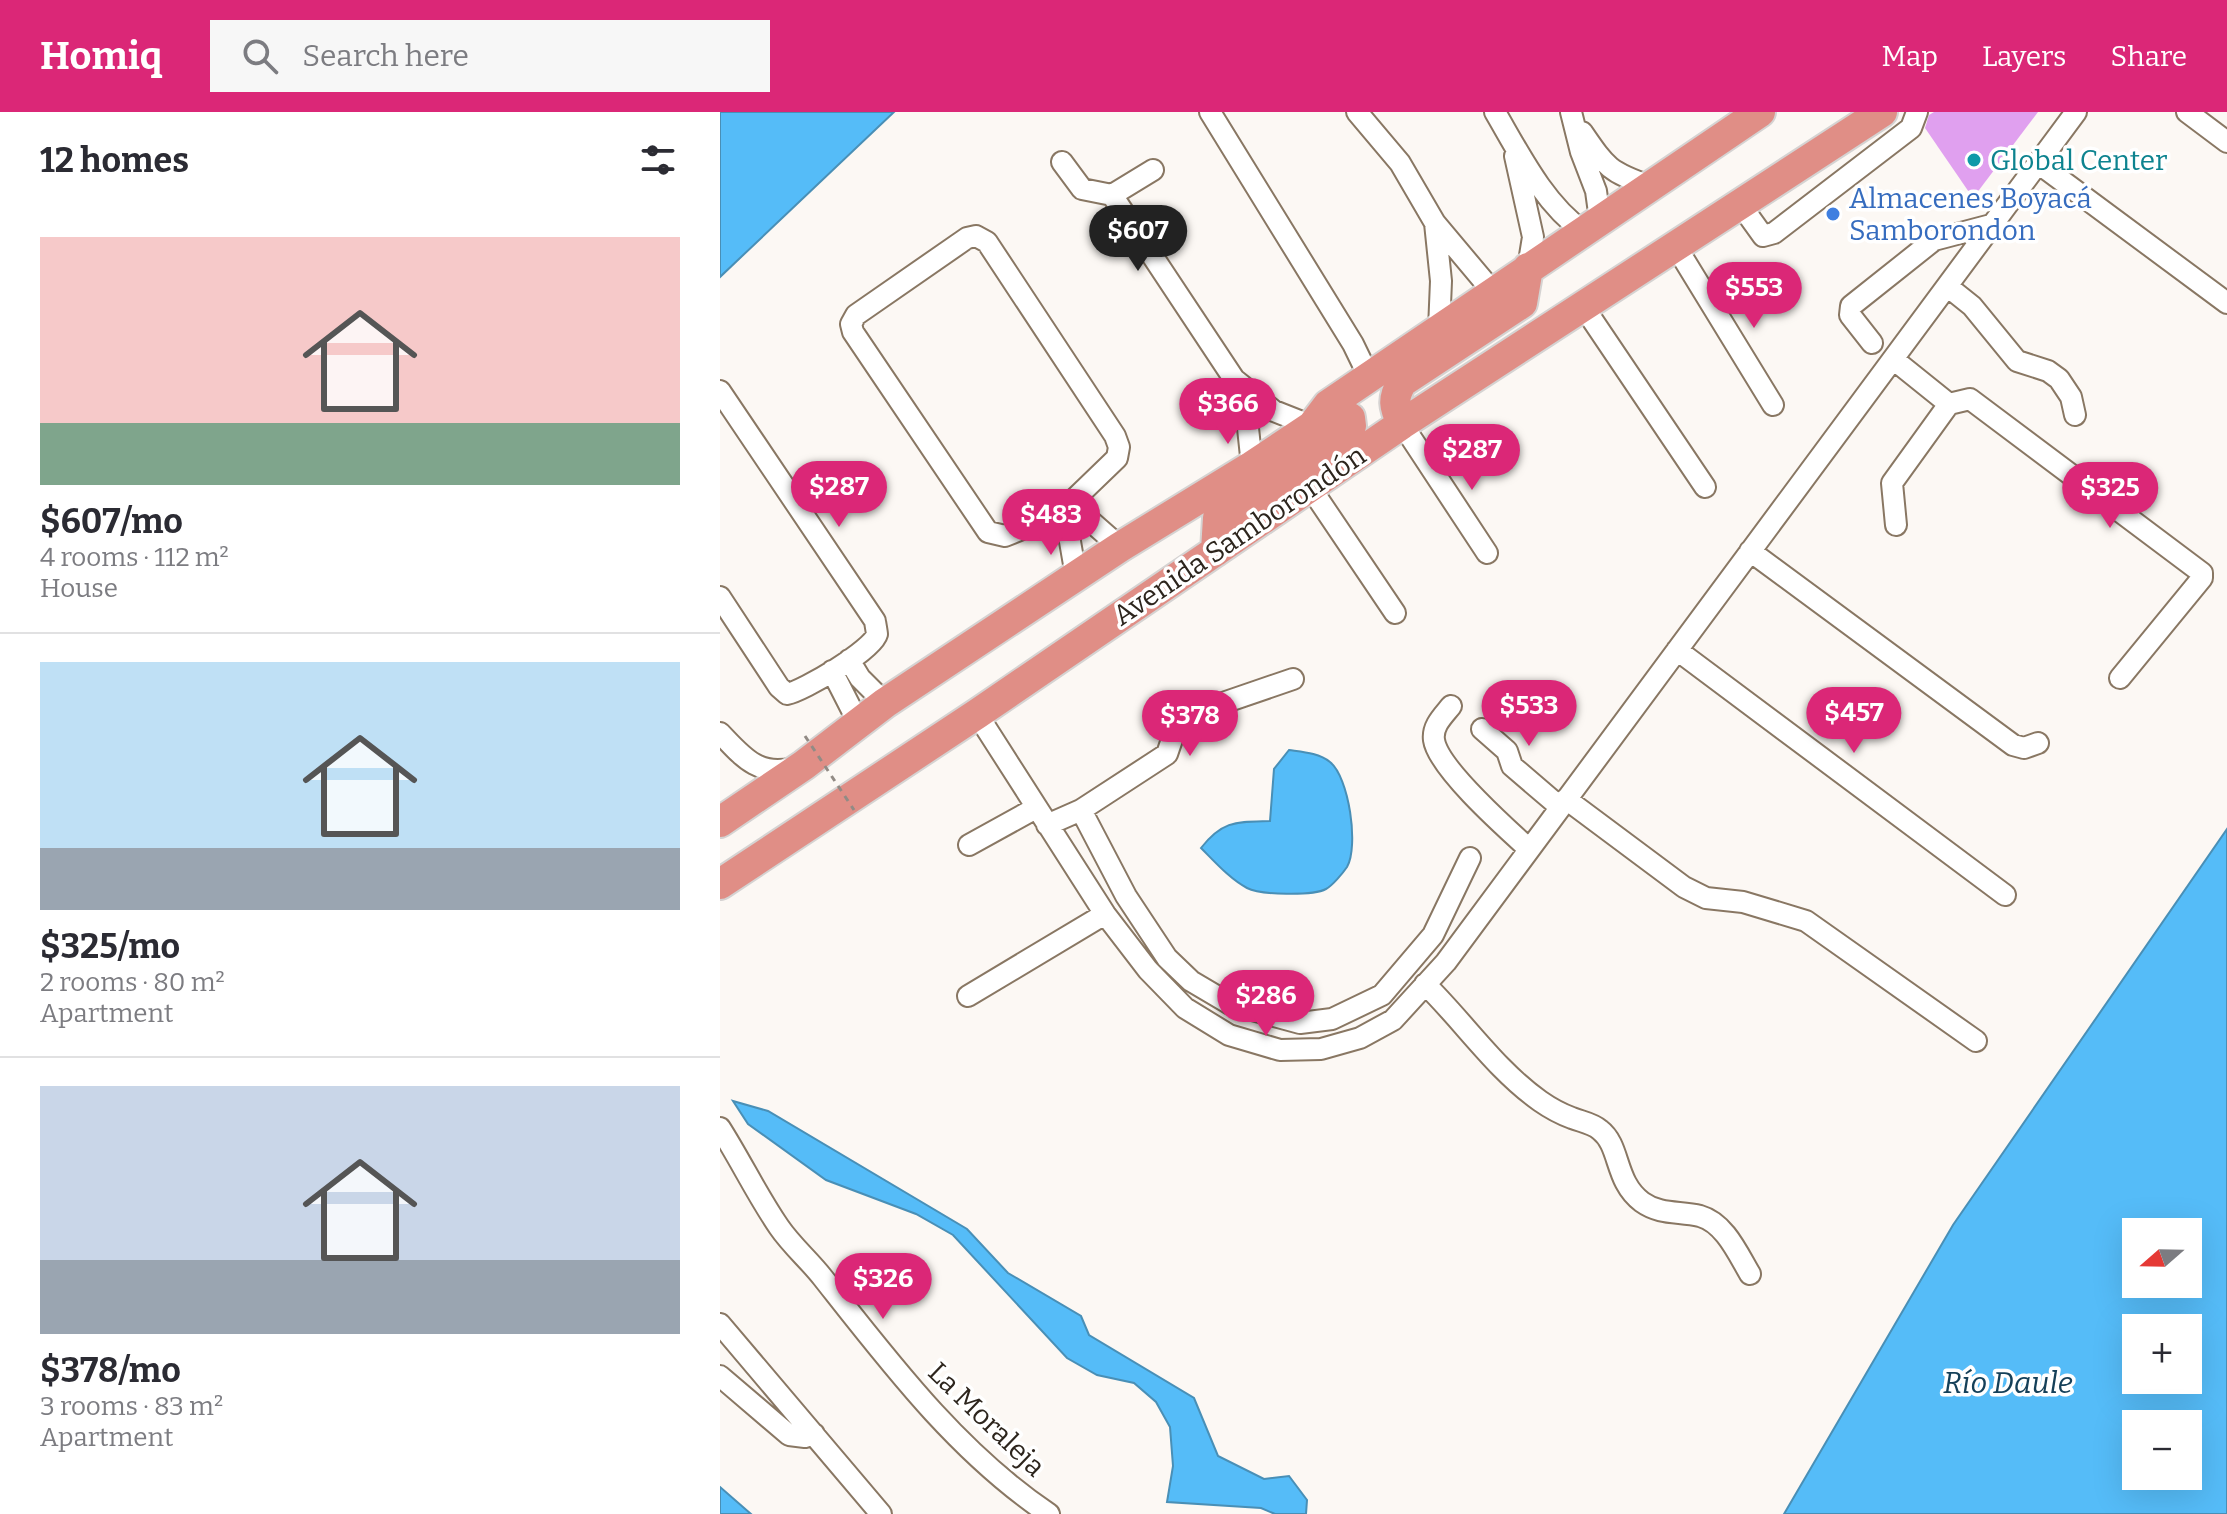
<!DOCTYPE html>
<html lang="en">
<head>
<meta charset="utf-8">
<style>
	:root { --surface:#fff; --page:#f7f7f7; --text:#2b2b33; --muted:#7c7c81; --line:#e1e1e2; --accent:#db2777 }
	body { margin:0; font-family:Bitter,serif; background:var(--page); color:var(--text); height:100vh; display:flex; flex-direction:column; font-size:30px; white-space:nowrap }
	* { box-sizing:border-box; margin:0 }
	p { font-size:26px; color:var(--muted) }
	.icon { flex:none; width:44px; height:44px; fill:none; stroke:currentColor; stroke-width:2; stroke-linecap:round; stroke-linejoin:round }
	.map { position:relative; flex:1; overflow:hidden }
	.sheet { display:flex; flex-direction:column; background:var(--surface); width:720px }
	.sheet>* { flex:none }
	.needle { width:52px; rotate:250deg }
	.buttons { position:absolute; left:1402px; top:1106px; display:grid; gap:16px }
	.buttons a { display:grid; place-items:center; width:80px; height:80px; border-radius:0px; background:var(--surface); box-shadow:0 8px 32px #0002; font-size:40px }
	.price { position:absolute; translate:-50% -68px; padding:0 18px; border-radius:28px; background:var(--accent); color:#fff; font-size:26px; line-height:52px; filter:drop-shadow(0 2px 4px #0008) }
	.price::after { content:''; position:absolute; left:50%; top:48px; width:24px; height:18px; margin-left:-12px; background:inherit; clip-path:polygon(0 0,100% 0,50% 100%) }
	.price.on { background:#222; color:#fff }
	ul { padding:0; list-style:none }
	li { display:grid; align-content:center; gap:16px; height:424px; padding:0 40px }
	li+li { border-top:2px solid var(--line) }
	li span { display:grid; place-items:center; height:248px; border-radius:0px; color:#555 }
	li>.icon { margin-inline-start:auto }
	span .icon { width:144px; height:144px; fill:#fffc; stroke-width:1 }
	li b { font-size:34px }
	h2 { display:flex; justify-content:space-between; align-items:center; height:96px; padding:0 40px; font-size:34px }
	header { display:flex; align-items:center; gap:48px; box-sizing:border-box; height:112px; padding:0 40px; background:var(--accent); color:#fff }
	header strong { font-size:38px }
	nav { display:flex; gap:44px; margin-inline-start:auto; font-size:28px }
	.search { width:560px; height:72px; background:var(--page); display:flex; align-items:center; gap:20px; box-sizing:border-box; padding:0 28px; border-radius:0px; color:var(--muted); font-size:30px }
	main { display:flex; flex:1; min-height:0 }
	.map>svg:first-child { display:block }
	.water { fill:#55bcf8; stroke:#498fb6; stroke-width:2; fill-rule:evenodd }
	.building { fill:#e0a0ef }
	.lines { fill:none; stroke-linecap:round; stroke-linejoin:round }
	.minor-casing { stroke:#897763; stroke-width:24 }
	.highway-casing { stroke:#d5d3d2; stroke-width:34 }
	.minor { stroke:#fff; stroke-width:20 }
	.highway { stroke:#e08e86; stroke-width:30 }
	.path-bridge { stroke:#928b85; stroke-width:3; stroke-dasharray:6 6; stroke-linecap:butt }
	.culture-dot { fill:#0f9aa8; stroke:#fff; stroke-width:3 }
	.shop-dot { fill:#3f7fe0; stroke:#fff; stroke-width:3 }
	.labels { text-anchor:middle; stroke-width:7; stroke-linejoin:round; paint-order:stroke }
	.culture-label { font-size:28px; fill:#0d838f; stroke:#fff; text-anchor:start }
	.shop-label { font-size:28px; fill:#366cbe; stroke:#fff; text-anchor:start }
	.street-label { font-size:28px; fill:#2d251d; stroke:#fff }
	.water-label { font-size:30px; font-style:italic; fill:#154059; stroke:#fff }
</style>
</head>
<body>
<header>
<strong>Homiq</strong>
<div class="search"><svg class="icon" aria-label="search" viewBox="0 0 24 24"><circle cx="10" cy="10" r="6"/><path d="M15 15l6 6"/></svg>Search here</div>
<nav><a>Map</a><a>Layers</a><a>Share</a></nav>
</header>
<main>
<section class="sheet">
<h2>12 homes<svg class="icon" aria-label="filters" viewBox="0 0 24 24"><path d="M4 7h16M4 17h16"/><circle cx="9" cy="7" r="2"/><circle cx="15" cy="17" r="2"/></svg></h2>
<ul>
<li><span style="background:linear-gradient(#f6c9c9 75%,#7fa58c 0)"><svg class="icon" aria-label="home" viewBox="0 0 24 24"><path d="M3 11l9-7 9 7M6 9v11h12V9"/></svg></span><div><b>$607/mo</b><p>4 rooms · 112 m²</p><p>House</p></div></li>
<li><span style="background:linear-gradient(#bfe0f5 75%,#9aa5b1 0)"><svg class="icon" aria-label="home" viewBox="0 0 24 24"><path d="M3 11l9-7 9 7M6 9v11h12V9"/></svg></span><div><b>$325/mo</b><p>2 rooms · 80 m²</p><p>Apartment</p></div></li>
<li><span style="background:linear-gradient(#c9d6e8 70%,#9aa5b1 0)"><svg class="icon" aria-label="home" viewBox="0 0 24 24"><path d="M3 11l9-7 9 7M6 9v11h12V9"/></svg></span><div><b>$378/mo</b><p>3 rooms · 83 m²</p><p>Apartment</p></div></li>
</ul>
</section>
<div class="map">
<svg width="1507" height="1402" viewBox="0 0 1507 1402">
	<rect width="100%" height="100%" fill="#fcf8f4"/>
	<path class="water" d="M0,0h174l-174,165z
		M569,638c14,2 30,3 41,12 19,15 29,84 17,105 -4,6 -15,19 -21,22 -13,7 -66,6 -79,-1 -17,-9 -32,-26 -46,-40 22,-28 36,-26 69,-27l4,-52z
		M1507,717v685h-443l169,-289zM1468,1120v52h-52v-52zM1468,1216v52h-52v-52zM1468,1312v52h-52v-52z
		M13,989l35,10 199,118 41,44 73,43 8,19 105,63 24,58 46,23 25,-3 18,24 -1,14h-31l-14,-6 -94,-6 6,-36 -3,-39 -14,-25 -22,-19 -37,-8 -30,-17 -114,-123 -37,-21 -90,-34 -78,-56z
		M0,1375l31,27h-31z"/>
	<path class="building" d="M1214,0h104l-65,86 -48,-70 4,-13z"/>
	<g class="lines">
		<defs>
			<path id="minor" d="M490,0l143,232 16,33
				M637,0l43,51 35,60 58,69
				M775,0c24,41 49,92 88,119
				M851,0l10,40 15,39 4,29
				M1467,0l40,30
				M862,20c24,35 27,40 68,54
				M795,44l18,81 -5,31
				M342,50l20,27 30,6 122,184 14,49 4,38
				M1318,51l189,140
				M392,83l41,-25
				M1020,92l23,32 11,-3 137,-105 6,-16
				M715,111l6,58 -2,48
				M256,124l11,6 128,194 4,11 -2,11 -58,56 -54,22 -17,-4 -135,-200 -2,-8 5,-9 111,-77z
				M955,133l98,160
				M1227,174l25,20 45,55 31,10 11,8 12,18 4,18
				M863,194l122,181
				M1152,231l-22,-28 1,-9 83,-66 57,-15
				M1173,247l56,45 -57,79 4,42
				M514,267l40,32 38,15
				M0,279l155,230c0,1 2,12 2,13 -4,16 -74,57 -90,60l-8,-7 -59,-90
				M1229,292l21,-5 232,174v5l-82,100
				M682,312l85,129
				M590,375l85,126
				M355,389l12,17 33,29
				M339,402l9,16 8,46
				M1030,439l263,194 11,3 14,-5
				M957,538l328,245
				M129,548l11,18 25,25
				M112,559l26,51
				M731,594c-8,10 -19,20 -17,34 4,28 73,89 95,109
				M257,602l128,200 43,56 37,38 44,27 51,15 41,-1 39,-11 33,-18 53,-58 630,-850
				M762,617l25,22 5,15 48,41
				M0,621c22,23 38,44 73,35
				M846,687l118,88 22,11 37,4 63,19 170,120
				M361,698l45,86 41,62 24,23 39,23 70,19 32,-4 50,-24 51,-60 37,-77
				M327,713l34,-15 86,-56 11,-32 7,-6 108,-37
				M249,733l67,-37
				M705,872c39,38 70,85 115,117 10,7 21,13 32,17 10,4 20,5 28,12 21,16 14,51 42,72 18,13 37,9 58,14 25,7 38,38 50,58
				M248,884l137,-82
				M0,1016c21,33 37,67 59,99 13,19 30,33 44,51 67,85 135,175 226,236
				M0,1212l161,190
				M0,1264l69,59 16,2 9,-3"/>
			<path id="highway" d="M682,312c-8,-17 -10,-25 0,-42l120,-79 6,-35
				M496,439l2,-33 130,-86 3,-6 -1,-8 -22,-13
				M0,710l84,-57 81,-62 235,-156 132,-81 60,-40 16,-21 432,-293
				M0,772l257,-170 425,-290 480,-312"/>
		</defs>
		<use href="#minor" class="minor-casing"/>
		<use href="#highway" class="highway-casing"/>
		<use href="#minor" class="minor"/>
		<use href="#highway" class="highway"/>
		<path class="path-bridge" d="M85,624l49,74"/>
	</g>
	<circle class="culture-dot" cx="1254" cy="48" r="8"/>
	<circle class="shop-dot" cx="1113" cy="102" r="8"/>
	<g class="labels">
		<g class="culture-label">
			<text x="1270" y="58">Global Center</text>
		</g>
		<g class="shop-label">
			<text x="1129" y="96">Almacenes Boyacá<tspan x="1129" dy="32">Samborondon</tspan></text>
		</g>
		<g class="street-label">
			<text transform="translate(519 423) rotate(-34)" y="10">Avenida Samborondón</text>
			<text transform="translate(267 1307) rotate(44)" y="10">La Moraleja</text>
		</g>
		<g class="water-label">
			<text x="1288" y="1281">Río Daule</text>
		</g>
	</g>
</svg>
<div class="buttons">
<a><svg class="needle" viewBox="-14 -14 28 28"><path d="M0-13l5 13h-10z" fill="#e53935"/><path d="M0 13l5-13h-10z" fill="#7c7c81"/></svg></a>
<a>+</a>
<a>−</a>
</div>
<b class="price on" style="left:418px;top:161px">$607</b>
<b class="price" style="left:1034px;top:218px">$553</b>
<b class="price" style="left:508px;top:334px">$366</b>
<b class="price" style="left:752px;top:380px">$287</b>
<b class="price" style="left:119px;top:417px">$287</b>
<b class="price" style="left:1390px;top:418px">$325</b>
<b class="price" style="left:331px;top:445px">$483</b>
<b class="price" style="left:809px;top:636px">$533</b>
<b class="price" style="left:1134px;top:643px">$457</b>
<b class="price" style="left:470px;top:646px">$378</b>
<b class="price" style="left:546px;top:926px">$286</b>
<b class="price" style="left:163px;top:1209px">$326</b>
</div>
</main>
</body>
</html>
